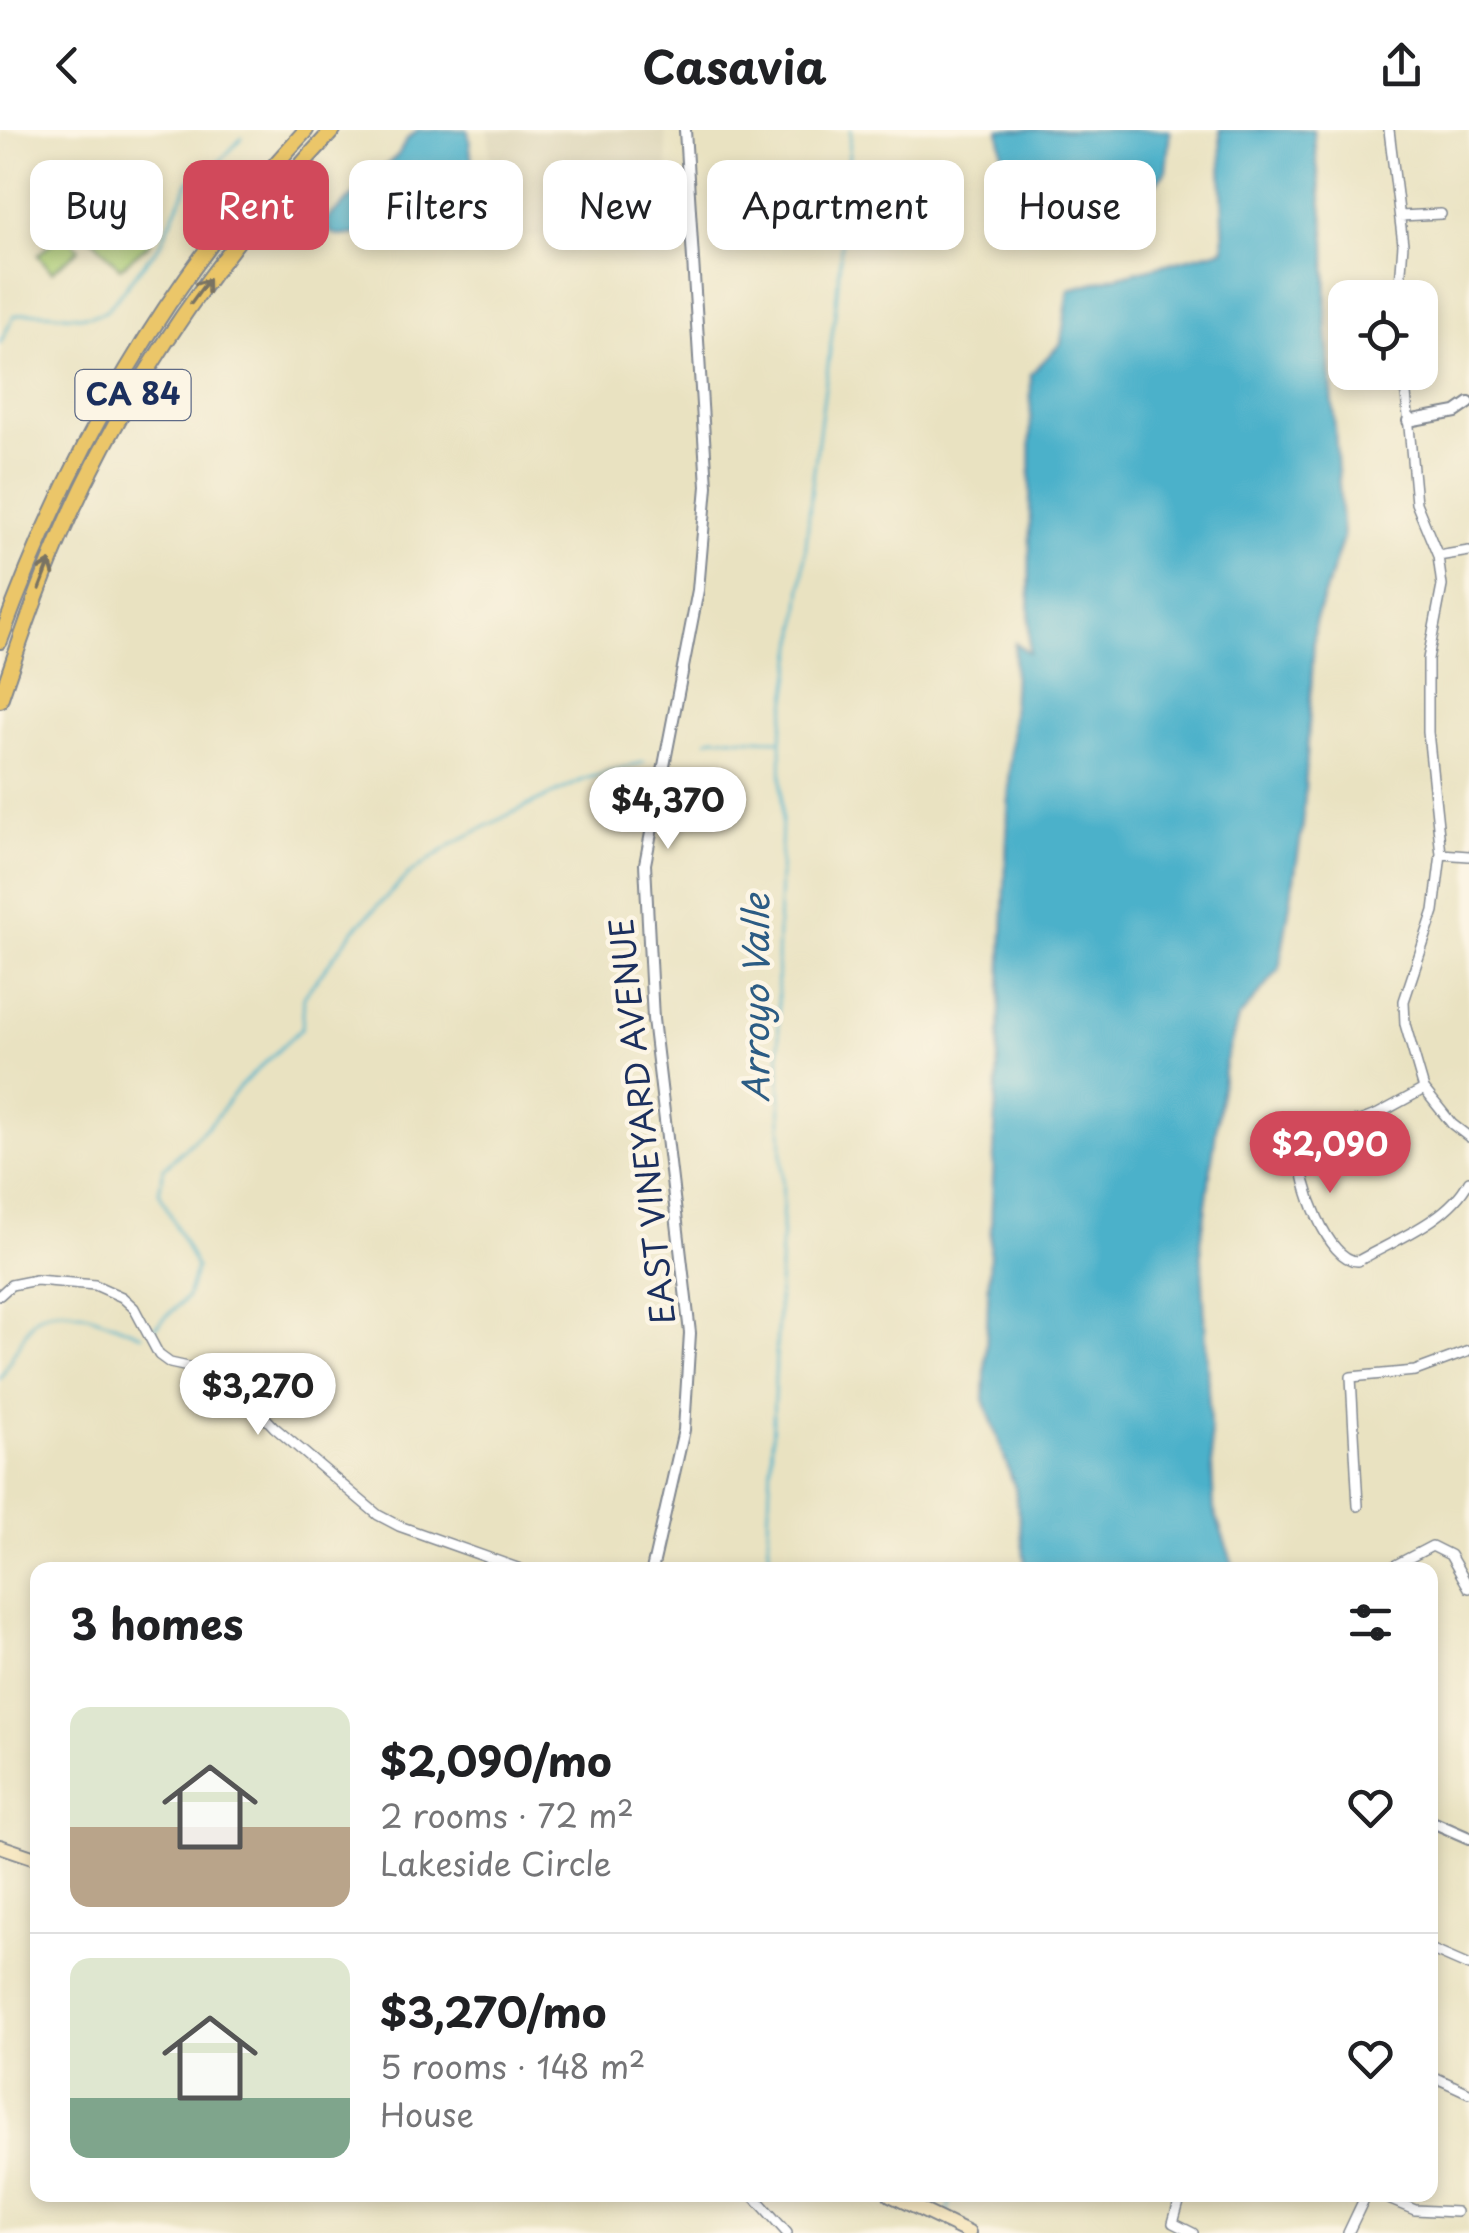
<!DOCTYPE html>
<html lang="en">
<head>
<meta charset="utf-8">
<style>
	:root { --surface:#fff; --page:#f6f6f6; --text:#202124; --muted:#757577; --line:#e0e0e0; --accent:#d1495b }
	body { margin:0; font-family:"Playpen Sans",sans-serif; background:var(--page); color:var(--text); height:100vh; display:flex; flex-direction:column; font-size:38px; white-space:nowrap }
	* { box-sizing:border-box; margin:0 }
	p { font-size:32px; color:var(--muted) }
	.icon { flex:none; width:55px; height:55px; fill:none; stroke:currentColor; stroke-width:2; stroke-linecap:round; stroke-linejoin:round }
	.map { position:relative; flex:1; overflow:hidden }
	.side { position:absolute; left:30px; top:1432px; width:1408px; height:640px; display:flex; flex-direction:column; background:var(--surface); border-radius:20px; box-shadow:0 5px 15px #0003 }
	.side>* { flex:none }
	.hud { position:absolute; left:30px; top:30px; width:1410px; height:90px; display:flex; gap:20px }
	.tools { position:absolute; left:1328px; top:150px; display:grid; gap:20px }
	.tools a { display:grid; place-items:center; width:110px; height:110px; border-radius:20px; background:var(--surface); box-shadow:0 5px 15px #0003; font-size:50px }
	.price { position:absolute; translate:-50% -85px; padding:0 22px; border-radius:35px; background:#fff; color:#222; font-size:32px; line-height:65px; filter:drop-shadow(0 2px 5px #0008) }
	.price::after { content:''; position:absolute; left:50%; top:60px; width:30px; height:22px; margin-left:-15px; background:inherit; clip-path:polygon(0 0,100% 0,50% 100%) }
	.price.active { background:var(--accent); color:#fff }
	ul { padding:0; list-style:none }
	li { display:flex; align-items:center; gap:30px; height:250px; padding:0 40px }
	li+li { border-top:2px solid var(--line) }
	li span { display:grid; place-items:center; flex:none; width:280px; height:200px; border-radius:20px; color:#555 }
	li>.icon { margin-inline-start:auto }
	span .icon { width:120px; height:120px; fill:#fffc; stroke-width:1 }
	li b { font-size:42px }
	h2 { display:flex; justify-content:space-between; align-items:center; height:120px; padding:0 40px; font-size:42px }
	.tag { padding:0 35px; border-radius:20px; background:var(--surface); box-shadow:0 5px 15px #0003; font-size:35px; line-height:90px }
	.tag.active { background:var(--accent); color:#fff }
	header { display:flex; justify-content:space-between; align-items:center; height:130px; padding:0 40px; background:var(--surface); font-size:45px; font-weight:700 }
	.map>svg:first-child { display:block }
	.built { fill:#dbd4b6 }
	.green { fill:#adce76; stroke:#647e6a; stroke-width:2.5 }
	.water { fill:#4bb1ca; stroke:#337094; stroke-width:2.5 }
	.lines { fill:none; stroke-linecap:round; stroke-linejoin:round }
	.stream { stroke:#4bb1ca; stroke-width:2.5 }
	.minor-casing { stroke:#828890; stroke-width:12 }
	.tertiary-casing { stroke:#828890; stroke-width:14 }
	.secondary-casing { stroke:#828890; stroke-width:16 }
	.trunk-casing { stroke:#828890; stroke-width:18 }
	.minor { stroke:#fff; stroke-width:9 }
	.tertiary { stroke:#fff; stroke-width:10 }
	.secondary { stroke:#f7e8c3; stroke-width:12 }
	.trunk { stroke:#ebc669; stroke-width:14 }
	.oneway { stroke:#797363 }
	.labels { text-anchor:middle; stroke-width:9; stroke-linejoin:round; paint-order:stroke }
	.shield { fill:#fcf5e5; stroke:#5e6a86; stroke-width:2.5 }
	.shield-label { font-size:30px; font-weight:bold; fill:#1b2f5e }
	.street-label { font-size:32px; fill:#1b2f5e; stroke:#fcf5e5 }
	.water-label { font-size:35px; font-style:italic; fill:#2c5c84; stroke:#fcf5e5 }
</style>
</head>
<body>
<header><svg class="icon" aria-label="back" viewBox="0 0 24 24"><path d="M15 5l-7 7 7 7"/></svg>Casavia<svg class="icon" aria-label="share" viewBox="0 0 24 24"><path d="M12 15V3M7 8l5-5 5 5M5 13v7h14v-7"/></svg></header>
<div class="map">
<svg width="1469" height="2103" viewBox="0 0 1469 2103">
	<rect width="100%" height="100%" fill="#fcf5e5"/>
	<filter id="ink" filterUnits="userSpaceOnUse"><feTurbulence type="fractalNoise" baseFrequency=".01" numOctaves="2"/><feDisplacementMap in="SourceGraphic" scale="20" xChannelSelector="R" yChannelSelector="G"/><feConvolveMatrix kernelMatrix="1 2 1 2 8 2 1 2 1" color-interpolation-filters="sRGB"/></filter>
	<filter id="wash" filterUnits="userSpaceOnUse"><feTurbulence type="fractalNoise" baseFrequency=".0048" numOctaves="4" result="noise"/><feDisplacementMap in="SourceGraphic" scale="40" xChannelSelector="R" yChannelSelector="G"/><feGaussianBlur stdDeviation="2.25" result="paint"/><feColorMatrix in="noise" values="0 0 0 0 0 0 0 0 0 0 0 0 0 0 0 0 0 1.4 0 .05"/><feComposite in="paint" operator="in"/></filter>
	<g filter="url(#wash)">
		<rect width="100%" height="100%" fill="#e9e2c1"/>
		<path class="built" d="M488,0h177l7,97 -176,13z"/>
		<path class="green" d="M121,80l28,30v4l-29,24 -28,-30z
			M65,101l14,18 -27,23 -14,-17z"/>
		<path class="water" d="M418,0h50l8,68 -2,18 -11,9 -125,11 -8,-4 -4,-12 72,-65 9,-16z
			M999,0h171l-4,41 -10,12 -144,31z
			M1220,0h93l13,110 1,85 16,213 -28,84 -12,202 -24,146 -41,49 -13,44 -24,179 13,268 21,60h-209l-11,-82 -31,-89 31,-756 14,10 2,-279 30,-31 8,-54 155,-40z"/>
		<g class="lines">
			<path class="stream" d="M0,213l14,-27c31,-10 68,8 92,-5l55,-68 28,-62 28,-17 25,-26
				M707,610l6,-3 66,3
				M152,1200l35,-33 9,-30 -37,-75 5,-24 50,-48 26,-34 62,-58 2,-32 50,-66 54,-55 46,-32 54,-28 77,-36 59,-17
				M0,1249c6,-11 29,-56 36,-61 26,-20 79,7 106,17
				M770,1440l-2,-42 15,-325 -6,-247 5,-136 -1,-80 17,-115 14,-140 24,-180 15,-175
				M947,2087l4,-22"/>
		</g>
	</g>
	<g filter="url(#ink)">
		<g class="lines">
			<defs>
				<path id="minor" d="M1389,0l14,114 -4,54
					M1400,86l41,-2
					M1404,242l12,131 22,53 4,30 -14,73v73l13,122 -7,57 -30,90 1,23 19,65 28,35 17,13
					M1438,426l31,-5
					M1441,724l28,2
					M1424,959l-46,25 -18,7 -44,5c-7,8 -14,17 -15,28 -2,27 27,108 57,107 37,-21 91,-41 111,-80
					M0,1165l11,-10 25,-5 59,5 27,12 12,11 25,47 11,8 55,12 49,52 104,88 21,11 124,44
					M1358,1376l-7,-129 64,-6 54,-20
					M1386,1440l46,-24 18,9 19,33
					M1430,1819l39,17
					M1430,1945l39,18
					M753,2065l34,38
					M1181,2065l-8,28 20,10
					M1379,2065l36,15 41,2
					M1348,2103l18,-38"/>
				<path id="tertiary" d="M1408,291l48,-9 13,-9
					M652,1440l32,-140 6,-97 -37,-314 -8,-155 53,-274 9,-104 -22,-356
					M1430,1691l39,17"/>
				<path id="secondary" d="M0,1716l38,13
					M890,2065l79,38"/>
				<path id="trunk" d="M0,511c71,-195 165,-358 306,-511
					M0,570c19,-56 38,-112 61,-165 65,-150 161,-286 272,-405"/>
			</defs>
			<use href="#minor" class="minor-casing"/>
			<use href="#tertiary" class="tertiary-casing"/>
			<use href="#secondary" class="secondary-casing"/>
			<use href="#trunk" class="trunk-casing"/>
			<use href="#minor" class="minor"/>
			<use href="#tertiary" class="tertiary"/>
			<use href="#secondary" class="secondary"/>
			<use href="#trunk" class="trunk"/>
		</g>
		<defs><path id="oneway-shaft" d="M-6 0H5M1.5-3L5.5 0L1.5 3" fill="none" stroke-width="1.6" stroke-linecap="round" stroke-linejoin="round" transform="scale(2.5)"/></defs>
		<g class="oneway">
			<use href="#oneway-shaft" transform="translate(200 161) rotate(-54)"/>
			<use href="#oneway-shaft" transform="translate(45 445) rotate(-69)"/>
		</g>
	</g>
	<g class="labels">
		<rect class="shield" x="75.5" y="240" width="115" height="50" rx="8"/>
		<g class="shield-label">
			<text x="133" y="275">CA 84</text>
		</g>
		<g class="street-label">
			<text transform="translate(643 991) rotate(-96)" y="11">EAST VINEYARD AVENUE</text>
		</g>
		<g class="water-label">
			<text transform="translate(757 868) rotate(-90)" y="12">Arroyo Valle</text>
		</g>
	</g>
</svg>
<div class="tools">
<a><svg class="icon" aria-label="locate" viewBox="0 0 24 24"><circle cx="12" cy="12" r="6"/><path d="M12 2v4M12 18v4M2 12h4M18 12h4"/></svg></a>
</div>
<b class="price" style="left:668px;top:722px">$4,370</b>
<b class="price active" style="left:1330px;top:1066px">$2,090</b>
<b class="price" style="left:258px;top:1308px">$3,270</b>
<div class="hud">
<a class="tag">Buy</a>
<a class="tag active">Rent</a>
<a class="tag">Filters</a>
<a class="tag">New</a>
<a class="tag">Apartment</a>
<a class="tag">House</a>
</div>
<section class="side">
<h2>3 homes<svg class="icon" aria-label="filters" viewBox="0 0 24 24"><path d="M4 7h16M4 17h16"/><circle cx="9" cy="7" r="2"/><circle cx="15" cy="17" r="2"/></svg></h2>
<ul>
<li><span style="background:linear-gradient(#dfe7d0 60%,#b9a48a 0)"><svg class="icon" aria-label="home" viewBox="0 0 24 24"><path d="M3 11l9-7 9 7M6 9v11h12V9"/></svg></span><div><b>$2,090/mo</b><p>2 rooms · 72 m²</p><p>Lakeside Circle</p></div><svg class="icon" aria-label="heart" viewBox="0 0 24 24"><path d="M12 20l-8-8c-3-5 5-10 8-4 3-6 11-1 8 4z"/></svg></li>
<li><span style="background:linear-gradient(#dfe7d0 70%,#7fa58c 0)"><svg class="icon" aria-label="home" viewBox="0 0 24 24"><path d="M3 11l9-7 9 7M6 9v11h12V9"/></svg></span><div><b>$3,270/mo</b><p>5 rooms · 148 m²</p><p>House</p></div><svg class="icon" aria-label="heart" viewBox="0 0 24 24"><path d="M12 20l-8-8c-3-5 5-10 8-4 3-6 11-1 8 4z"/></svg></li>
</ul>
</section>
</div>
</body>
</html>
